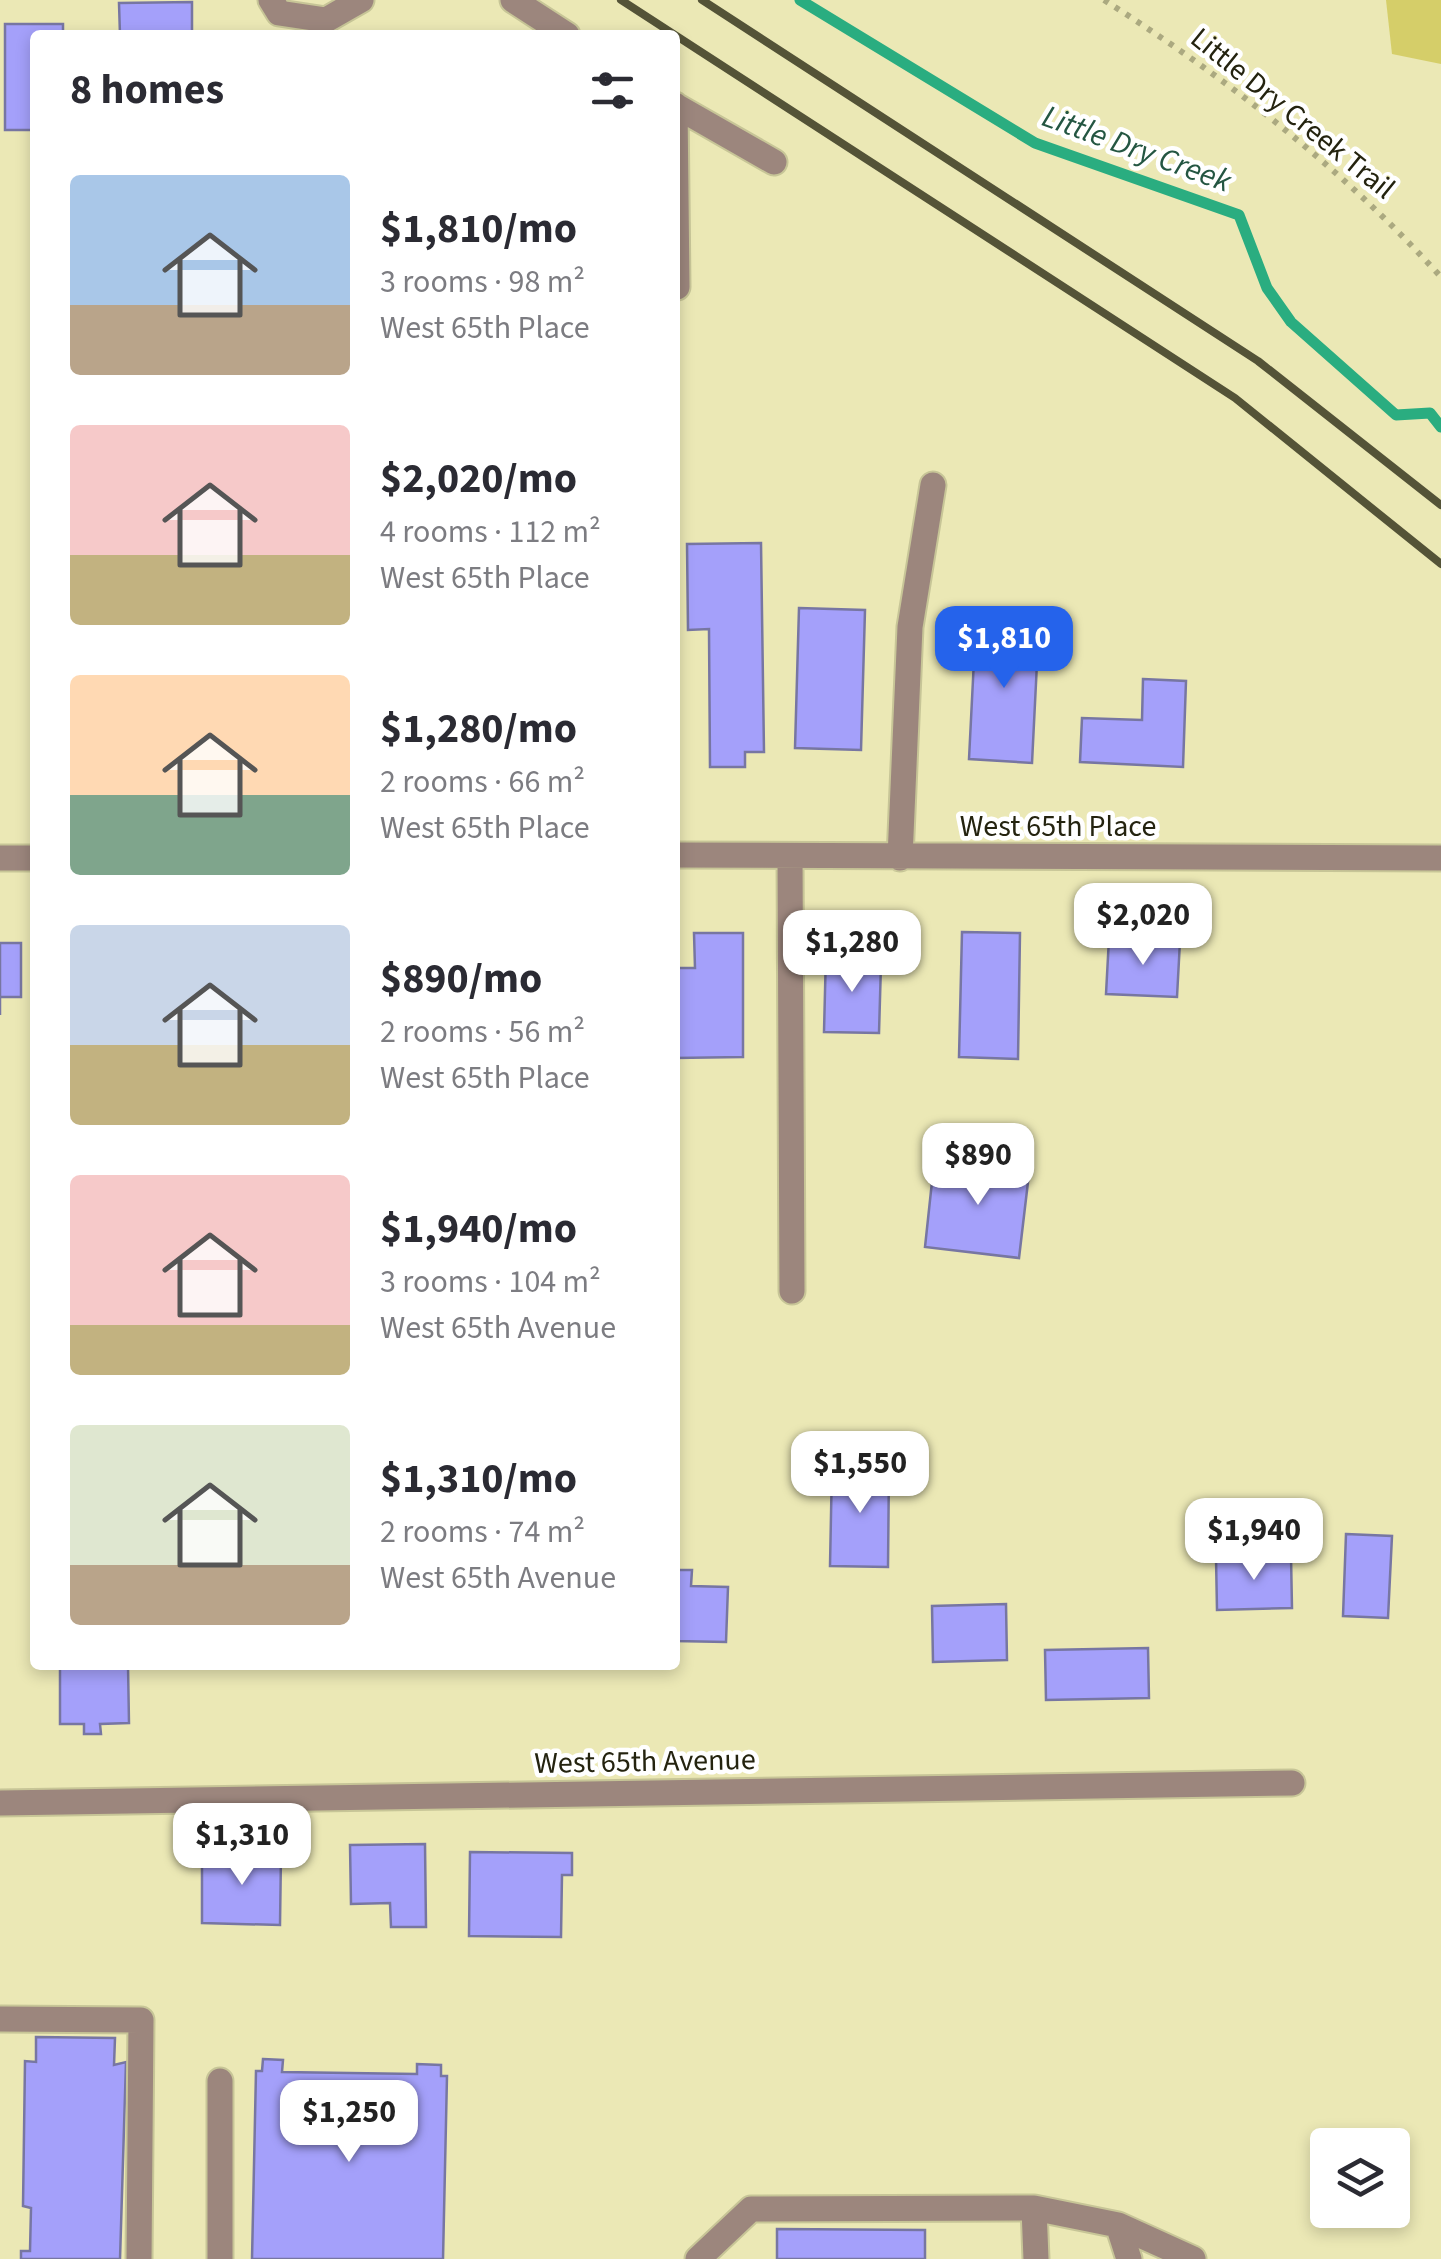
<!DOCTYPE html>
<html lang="en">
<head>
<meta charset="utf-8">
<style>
	:root { --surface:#fff; --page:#f7f7f7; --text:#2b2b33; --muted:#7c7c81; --accent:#2563eb }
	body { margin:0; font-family:"Source Sans 3",sans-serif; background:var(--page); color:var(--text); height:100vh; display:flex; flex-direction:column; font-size:38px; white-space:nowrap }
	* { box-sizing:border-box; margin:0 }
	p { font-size:32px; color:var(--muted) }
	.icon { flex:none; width:55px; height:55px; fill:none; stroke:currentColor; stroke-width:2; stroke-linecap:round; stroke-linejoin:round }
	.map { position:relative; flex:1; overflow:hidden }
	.sheet { position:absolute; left:30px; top:30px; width:650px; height:1640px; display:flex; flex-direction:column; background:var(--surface); border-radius:10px; box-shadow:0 5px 15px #0003 }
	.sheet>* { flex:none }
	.tools { position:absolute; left:1310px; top:2128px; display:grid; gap:20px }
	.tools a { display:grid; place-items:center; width:100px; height:100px; border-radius:10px; background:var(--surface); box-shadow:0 5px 15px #0003; font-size:50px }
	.price { position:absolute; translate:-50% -85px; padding:0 22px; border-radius:20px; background:#fff; color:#222; font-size:32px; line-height:65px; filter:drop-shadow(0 2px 5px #0008) }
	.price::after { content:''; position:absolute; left:50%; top:60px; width:30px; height:22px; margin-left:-15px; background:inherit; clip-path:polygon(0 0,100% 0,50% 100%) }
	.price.current { background:var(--accent); color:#fff }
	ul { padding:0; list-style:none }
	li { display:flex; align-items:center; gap:30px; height:250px; padding:0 40px }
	li span { display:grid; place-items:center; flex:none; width:280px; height:200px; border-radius:10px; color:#555 }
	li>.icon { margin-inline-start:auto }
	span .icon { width:120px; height:120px; fill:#fffc; stroke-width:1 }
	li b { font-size:42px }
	h2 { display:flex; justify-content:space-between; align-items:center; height:120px; padding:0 40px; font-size:42px }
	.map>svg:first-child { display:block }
	.green { fill:#d5ce69 }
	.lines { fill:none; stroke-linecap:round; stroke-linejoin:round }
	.stream { stroke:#2aad80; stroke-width:11 }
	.building { fill:#a4a0fa; stroke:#7776a2; stroke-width:2.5 }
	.minor-casing { stroke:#c7c597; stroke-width:29 }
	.path { stroke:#aba980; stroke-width:6; stroke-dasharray:5 8; stroke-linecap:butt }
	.minor { stroke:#9c867d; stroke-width:25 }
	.rail { stroke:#545337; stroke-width:8 }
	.labels { text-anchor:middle; stroke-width:9; stroke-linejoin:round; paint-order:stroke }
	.street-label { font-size:30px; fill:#24230f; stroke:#fff }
	.water-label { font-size:32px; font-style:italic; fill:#245642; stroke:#fff }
</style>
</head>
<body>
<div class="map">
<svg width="1441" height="2259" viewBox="0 0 1441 2259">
	<rect width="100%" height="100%" fill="#ebe8b5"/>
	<path class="green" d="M1386,0h55v64l-49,-10z"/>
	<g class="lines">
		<path class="stream" d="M800,0l235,143 204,72 28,73 24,34 105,93 34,-2 11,14"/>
	</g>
	<path class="building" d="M192,2v33h-72l-1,-32z
		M5,24h58v11h-28v95h-30z
		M761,543l3,209h-19v15h-35l-1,-138 -21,1 -1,-86z
		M799,608l66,2 -4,140 -66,-2z
		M976,620l63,3 -7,140 -63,-4z
		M1143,679l43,2 -3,86 -103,-5 2,-44 60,2z
		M962,932l58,1 -2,126 -59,-2z
		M694,933h49v124l-68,1v-90h20z
		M1109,938l71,3 -3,56 -71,-3z
		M0,943h21v54h-21v18z
		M826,952l28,1v10l27,1 -2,69 -55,-1z
		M971,1159l59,6 -11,93 -94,-11 9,-84 36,4z
		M832,1465l57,1 -1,101 -58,-1z
		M1346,1534l46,2 -4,82 -45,-2z
		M1291,1556l1,52 -75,2 -1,-52z
		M675,1570h17l-1,16 37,1 -2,55 -51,-1z
		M1006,1604l1,56 -74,2 -1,-56z
		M1148,1648l1,50 -103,2 -1,-50z
		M60,1665h68l1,58 -29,1 1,10h-17v-10h-24z
		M425,1844l1,83h-35l-1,-24 -39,1 -1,-59z
		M246,1845h20v9h15l-1,71 -78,-2v-69h44z
		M470,1852l102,1v22h-10l-1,62 -92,-1z
		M36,2037l79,1 -1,27 12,-3 -6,197h-99v-8h9l1,-43 -8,-2 2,-145 11,1z
		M263,2059l20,1 -1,12 135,2v-10l24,1v11h6l-4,183h-191l4,-188h6z
		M777,2229l148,1v29h-148z"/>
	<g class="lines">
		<defs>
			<path id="minor" d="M271,0l8,13 47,7 35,-20
				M513,0l54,35
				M675,105l2,182
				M676,106l98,56
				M675,855l766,3
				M790,856l2,435
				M0,858h35
				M900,858l10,-231 23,-142
				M0,1803l1292,-20
				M0,2019l141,1 -2,239
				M220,2081v178
				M1034,2208l2,51
				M1118,2225l75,34
				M698,2259l53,-50 283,-1 84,17 11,34"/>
		</defs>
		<use href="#minor" class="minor-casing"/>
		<path class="path" d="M1104,0c123,78 239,169 337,277"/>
		<use href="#minor" class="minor"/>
		<path class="rail" d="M621,0l614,398 206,166
			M702,0l556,361 183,144"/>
	</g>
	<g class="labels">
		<g class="street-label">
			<text transform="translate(1293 113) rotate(39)" y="10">Little Dry Creek Trail</text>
			<text x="1058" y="836">West 65th Place</text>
			<text transform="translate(645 1761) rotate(-1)" y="10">West 65th Avenue</text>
		</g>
		<g class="water-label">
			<text transform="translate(1137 148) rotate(20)" y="11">Little Dry Creek</text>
		</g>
	</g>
</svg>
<div class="tools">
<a><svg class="icon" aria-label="layers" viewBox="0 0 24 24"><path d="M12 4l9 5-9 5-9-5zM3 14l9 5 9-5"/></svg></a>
</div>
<b class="price current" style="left:1004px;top:691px">$1,810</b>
<b class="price" style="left:1143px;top:968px">$2,020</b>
<b class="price" style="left:852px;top:995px">$1,280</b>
<b class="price" style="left:978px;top:1208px">$890</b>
<b class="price" style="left:860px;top:1516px">$1,550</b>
<b class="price" style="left:1254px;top:1583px">$1,940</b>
<b class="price" style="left:242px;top:1888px">$1,310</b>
<b class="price" style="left:349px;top:2165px">$1,250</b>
<section class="sheet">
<h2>8 homes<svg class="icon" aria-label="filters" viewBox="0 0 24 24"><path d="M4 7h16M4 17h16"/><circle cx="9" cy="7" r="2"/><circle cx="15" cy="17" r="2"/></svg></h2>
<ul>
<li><span style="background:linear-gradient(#a9c7e8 65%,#b9a48a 0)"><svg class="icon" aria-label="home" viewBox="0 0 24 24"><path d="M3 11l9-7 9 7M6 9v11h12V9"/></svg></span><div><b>$1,810/mo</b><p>3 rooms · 98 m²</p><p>West 65th Place</p></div></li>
<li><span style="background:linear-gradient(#f6c9c9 65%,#c2b280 0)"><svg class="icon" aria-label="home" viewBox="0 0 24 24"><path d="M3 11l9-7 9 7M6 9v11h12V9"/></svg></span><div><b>$2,020/mo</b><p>4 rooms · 112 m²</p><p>West 65th Place</p></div></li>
<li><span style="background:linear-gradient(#ffd9b3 60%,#7fa58c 0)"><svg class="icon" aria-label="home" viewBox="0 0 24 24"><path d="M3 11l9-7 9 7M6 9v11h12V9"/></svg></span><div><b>$1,280/mo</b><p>2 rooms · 66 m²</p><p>West 65th Place</p></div></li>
<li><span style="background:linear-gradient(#c9d6e8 60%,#c2b280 0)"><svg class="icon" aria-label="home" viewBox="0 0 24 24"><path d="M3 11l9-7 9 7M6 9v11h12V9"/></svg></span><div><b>$890/mo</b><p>2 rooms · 56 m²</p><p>West 65th Place</p></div></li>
<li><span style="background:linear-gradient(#f6c9c9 75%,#c2b280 0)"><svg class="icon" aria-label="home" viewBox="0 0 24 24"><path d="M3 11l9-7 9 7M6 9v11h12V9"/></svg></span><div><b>$1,940/mo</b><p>3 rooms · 104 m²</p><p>West 65th Avenue</p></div></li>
<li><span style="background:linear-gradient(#dfe7d0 70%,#b9a48a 0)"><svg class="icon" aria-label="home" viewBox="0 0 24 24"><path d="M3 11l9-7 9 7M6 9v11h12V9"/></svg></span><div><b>$1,310/mo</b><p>2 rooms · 74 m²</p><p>West 65th Avenue</p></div></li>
</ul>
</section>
</div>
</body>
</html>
